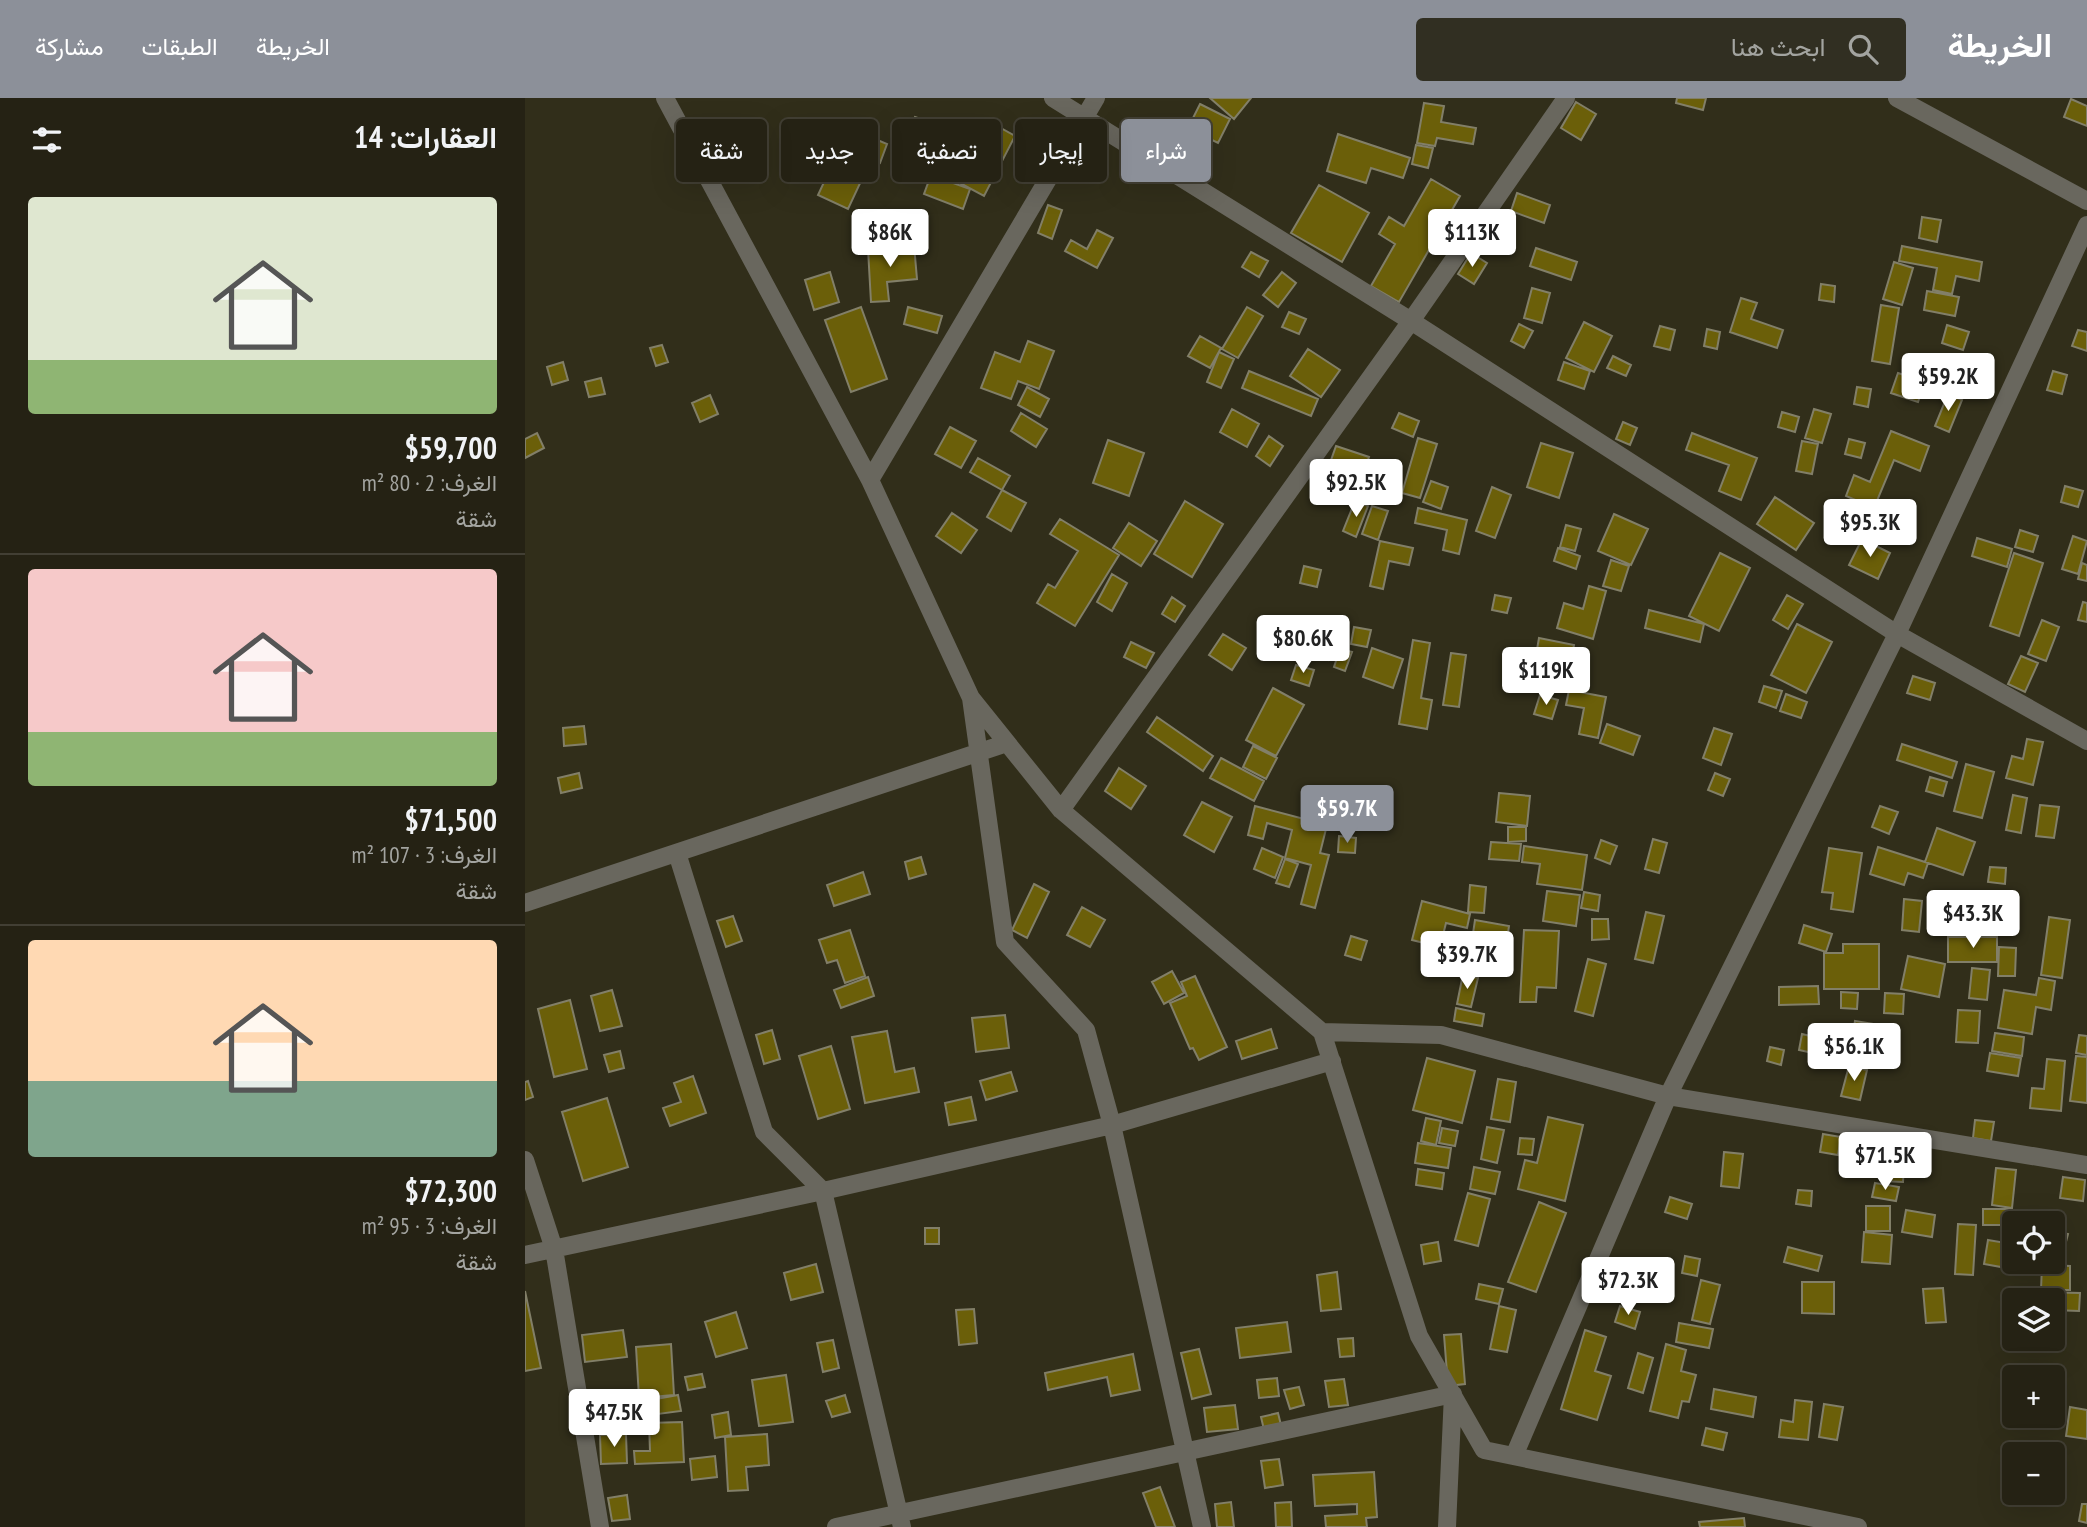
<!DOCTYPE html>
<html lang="ar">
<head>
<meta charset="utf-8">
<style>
	:root { --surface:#252214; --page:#312f22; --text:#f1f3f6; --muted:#a3a4a0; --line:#423f34; --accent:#8c9099 }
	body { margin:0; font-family:"PT Sans Narrow",Vazirmatn,sans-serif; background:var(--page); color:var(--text); direction:rtl; height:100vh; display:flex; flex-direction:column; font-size:26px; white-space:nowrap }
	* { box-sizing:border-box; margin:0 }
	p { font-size:23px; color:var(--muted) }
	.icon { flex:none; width:38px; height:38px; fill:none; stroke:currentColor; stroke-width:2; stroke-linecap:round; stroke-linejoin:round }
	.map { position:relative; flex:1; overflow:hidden; direction:ltr }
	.sheet { display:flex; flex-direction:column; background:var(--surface); width:525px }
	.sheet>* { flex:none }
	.hud { position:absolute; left:21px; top:21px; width:665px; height:63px; direction:rtl; display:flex; gap:14px }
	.controls { position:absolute; left:1477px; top:1113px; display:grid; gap:14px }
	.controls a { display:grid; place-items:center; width:63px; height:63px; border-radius:7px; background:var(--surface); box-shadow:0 7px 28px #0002,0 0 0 2px var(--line); font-size:35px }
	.price { position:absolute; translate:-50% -60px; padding:0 16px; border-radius:7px; background:#fff; color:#222; font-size:23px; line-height:46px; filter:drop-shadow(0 2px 4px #0008) }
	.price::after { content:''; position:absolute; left:50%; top:42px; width:21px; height:16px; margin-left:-10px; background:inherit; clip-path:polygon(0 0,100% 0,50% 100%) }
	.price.active { background:var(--accent); color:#fff }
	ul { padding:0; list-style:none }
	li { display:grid; align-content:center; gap:14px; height:371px; padding:0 28px }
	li+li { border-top:2px solid var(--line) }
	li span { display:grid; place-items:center; height:217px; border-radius:7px; color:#555 }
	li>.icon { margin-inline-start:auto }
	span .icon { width:126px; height:126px; fill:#fffc; stroke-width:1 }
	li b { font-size:30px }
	h2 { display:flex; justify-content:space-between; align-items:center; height:84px; padding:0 28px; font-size:30px }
	.chip { padding:0 24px; border-radius:7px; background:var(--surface); box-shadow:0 7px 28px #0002,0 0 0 2px var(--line); font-size:24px; line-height:63px }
	.chip.active { background:var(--accent); color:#fff }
	header { display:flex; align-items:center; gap:42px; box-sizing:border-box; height:98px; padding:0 35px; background:var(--accent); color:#fff }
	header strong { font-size:33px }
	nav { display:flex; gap:38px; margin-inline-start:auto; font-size:24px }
	.search { width:490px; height:63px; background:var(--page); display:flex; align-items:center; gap:18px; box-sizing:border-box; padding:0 24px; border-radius:7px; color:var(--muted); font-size:26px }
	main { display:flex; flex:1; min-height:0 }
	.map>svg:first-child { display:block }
	.building { fill:#6b5f09; stroke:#827f68; stroke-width:2 }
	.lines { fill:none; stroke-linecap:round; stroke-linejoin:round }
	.minor { stroke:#69675e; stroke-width:18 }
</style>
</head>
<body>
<header>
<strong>الخريطة</strong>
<div class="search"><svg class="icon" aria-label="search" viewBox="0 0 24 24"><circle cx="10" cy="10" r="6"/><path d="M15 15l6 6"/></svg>ابحث هنا</div>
<nav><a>الخريطة</a><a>الطبقات</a><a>مشاركة</a></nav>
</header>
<main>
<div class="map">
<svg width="1562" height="1429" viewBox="0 0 1562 1429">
	<rect width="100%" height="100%" fill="#312e1a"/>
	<path class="building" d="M685,0h41l-17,21z
		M1152,0h29l-3,12 -27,-7z
		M1546,1l16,7v20l-23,-9z
		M1051,4l20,12 -15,26 -20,-12z
		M899,5l20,3 -3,16 35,6 -3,16 -36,-6 -2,8 -18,-3z
		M675,6l30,15 -12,24 -30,-15z
		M390,19l28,10 -13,38 -29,-10z
		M521,22l15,8 -13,22 -14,-8z
		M465,24l25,14 -31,60 -26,-14z
		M322,29l40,17 -7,19 -40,-16z
		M813,36l72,24 -7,20 -32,-10 -5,15 -39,-12z
		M891,47l17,3 -5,20 -16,-4z
		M315,50l30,14 -22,47 -30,-14z
		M406,77l39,14 -7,20 -39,-15z
		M906,81l29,17 -61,106 -28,-16 24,-42 -16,-10 10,-17 15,9z
		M794,87l50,28 -27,49 -51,-29z
		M992,95l33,12 -6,18 -33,-12z
		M523,107l14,5 -10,29 -14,-6z
		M1397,119l19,3 -4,22 -18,-4z
		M572,132l16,8 -16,30 -32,-17 6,-11 16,9z
		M389,147l3,34 -30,3 2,19 -18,1 -3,-53z
		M1377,148l80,16 -3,19 -23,-5 -4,18 -19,-4 4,-22 -38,-7z
		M1011,150l41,14 -6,18 -41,-14z
		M726,154l17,9 -9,16 -17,-10z
		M946,155l16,10 -13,21 -16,-10z
		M1369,164l19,6 -11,37 -19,-6z
		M305,174l9,30 -25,8 -9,-30z
		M757,174l14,11 -18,24 -15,-12z
		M1296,186l14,2 -1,16 -15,-2z
		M1007,190l18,5 -8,30 -18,-5z
		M1402,193l32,6 -4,19 -31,-6z
		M1216,200l16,5 -6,16 32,11 -6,18 -47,-16z
		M1356,207l18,3 -9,56 -18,-3z
		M336,209l26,72 -36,13 -26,-72z
		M383,209l34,9 -5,17 -33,-9z
		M722,209l16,9 -25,42 -16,-9z
		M764,214l17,7 -7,15 -17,-7z
		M1059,224l28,14 -18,36 -28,-14z
		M994,226l14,7 -9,17 -13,-7z
		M1422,227l22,7 -6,18 -21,-7z
		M1135,228l15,4 -5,20 -16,-4z
		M1182,231l13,3 -3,17 -13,-3z
		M1553,232l9,2v19l-15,-5z
		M675,238l21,12 -11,20 -22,-12z
		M503,243l26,10 -15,38 -21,-8 -7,18 -30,-11 14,-36 25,10z
		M137,247l6,17 -12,4 -6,-18z
		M783,251l32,21 -19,27 -31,-21z
		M694,254l15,7 -13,29 -14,-6z
		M1088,258l18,9 -5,11 -19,-8z
		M38,264l5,18 -16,5 -5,-18z
		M1039,264l26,9 -6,18 -26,-9z
		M724,273l69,28 -7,17 -69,-28z
		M1528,273l14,4 -5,19 -15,-4z
		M1373,275l27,9 -7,20 -27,-9z
		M76,280l4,16 -16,3 -4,-15z
		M502,289l22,12 -9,18 -22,-12z
		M1332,289l14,2 -3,18 -14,-3z
		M1423,296l14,6 -13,32 -14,-6z
		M185,297l8,19 -18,8 -8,-19z
		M707,311l27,15 -12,23 -27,-15z
		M1289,311l17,5 -9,29 -17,-5z
		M1257,314l17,5 -4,15 -17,-5z
		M496,315l26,16 -11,18 -25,-16z
		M874,315l20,8 -6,16 -21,-9z
		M1098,324l14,6 -7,17 -14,-6z
		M425,329l26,14 -15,27 -26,-14z
		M1366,333l38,15 -9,25 -26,-11 -20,48 -28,-12 8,-21 16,7z
		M12,335l7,15 -19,10v-19z
		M1167,335l65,25 -16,42 -22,-9 10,-26 -43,-15z
		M744,338l14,10 -13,20 -14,-10z
		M893,340l19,6 -17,54 -18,-5z
		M1324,341l16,4 -4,15 -16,-4z
		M583,342l36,13 -15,43 -36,-13z
		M1277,343l16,3 -6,30 -16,-3z
		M1016,345l32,10 -14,45 -32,-11z
		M811,348l33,11 -6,18 -33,-12z
		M453,360l32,18 -8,14 -32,-18z
		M906,383l17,6 -7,22 -18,-7z
		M1540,388l18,5 -5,16 -17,-5z
		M967,389l19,8 -16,43 -19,-7z
		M477,392l24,13 -15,28 -24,-14z
		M1250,399l39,26 -18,27 -39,-26z
		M660,403l38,23 -31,53 -38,-23z
		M830,403l13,5 -12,31 -13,-6z
		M847,408l16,5 -10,29 -16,-6z
		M893,410l49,12 -8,34 -16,-4 4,-20 -32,-7z
		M427,415l25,17 -16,23 -25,-17z
		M1089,416l34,15 -17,36 -33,-14z
		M535,421l59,36 -44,71 -38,-23 11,-19 7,4 23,-37 -28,-17z
		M604,425l28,18 -16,25 -28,-18z
		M1041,427l15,4 -6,22 -15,-4z
		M1495,432l18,6 -5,16 -18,-5z
		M1548,438l14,5 -9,33 -16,-5z
		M1452,440l35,11 -5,18 -35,-11z
		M1337,441l28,14 -12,26 -29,-14z
		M855,443l33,7 -4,17 -20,-4 -6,28 -13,-3z
		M1033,450l22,8 -4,13 -22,-8z
		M1195,455l30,15 -31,63 -30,-15z
		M1489,455l29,10 -24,73 -29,-10z
		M1086,462l18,6 -8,25 -18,-5z
		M1557,465l5,2v16l-9,-2z
		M779,468l17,4 -4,17 -17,-4z
		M587,476l15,9 -15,28 -15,-9z
		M1064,488l17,5 -13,48 -36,-11 7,-25 19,6z
		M970,497l16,3 -4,15 -15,-3z
		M1262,497l16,9 -15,25 -15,-9z
		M647,499l13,9 -10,16 -13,-8z
		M1558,504l4,1v19l-9,-2z
		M1124,512l55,14 -4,18 -55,-14z
		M1517,522l17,7 -13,34 -18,-7z
		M1272,526l35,18 -26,51 -35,-18z
		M829,529l17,3 -4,17 -16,-3z
		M799,534l14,8 -10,20 -15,-8z
		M698,536l23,14 -14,22 -23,-15z
		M1014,540l35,7 -8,45 -35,-6z
		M888,542l17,3 -9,55 11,2 -5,29 -28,-5z
		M606,544l23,11 -8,15 -22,-11z
		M847,550l31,11 -10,29 -30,-11z
		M815,551l12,3 -7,19 -11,-4z
		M926,555l15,2 -7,52 -16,-2z
		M1496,558l17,7 -13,29 -17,-8z
		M771,567l18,5 -5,16 -18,-6z
		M1388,578l22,7 -5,17 -23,-7z
		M1239,588l18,5 -6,17 -17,-6z
		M748,590l31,17 -28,51 -30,-16z
		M1044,592l37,7 -8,41 -19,-4 5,-26 -18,-3z
		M1261,596l21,8 -6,16 -21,-7z
		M1015,597l18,5 -6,19 -18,-5z
		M632,619l56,39 -10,15 -56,-39z
		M1082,626l33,12 -7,19 -33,-12z
		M59,628l2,18 -22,2 -1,-18z
		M1189,630l18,6 -11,31 -18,-7z
		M1502,641l16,3 -10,43 -27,-7 6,-22 11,3z
		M1377,646l55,18 -5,16 -55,-18z
		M728,648l24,12 -11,21 -23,-12z
		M696,660l43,23 -10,20 -44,-23z
		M1441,666l28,8 -12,46 -28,-7z
		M594,670l27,18 -15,23 -26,-18z
		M54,675l3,15 -21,5 -3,-15z
		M1190,675l15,6 -7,17 -15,-6z
		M1405,679l17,5 -4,14 -17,-5z
		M974,695l31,3 -3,30 -31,-4z
		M1488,697l14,3 -6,35 -15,-3z
		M677,704l30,15 -18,35 -30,-17z
		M1515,707l19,2 -5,31 -18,-2z
		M730,708l72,19 -7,28 9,2 -14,53 -14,-4 10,-39 -26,-7 7,-28 -25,-7 -4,16 -15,-4z
		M1355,708l18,6 -9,22 -17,-7z
		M983,729h18v14l-18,1z
		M1412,730l38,14 -12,33 -38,-13z
		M814,738l17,2 -1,15 -17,-1z
		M1128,741l14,4 -8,30 -14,-4z
		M1076,742l16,6 -7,18 -15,-6z
		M966,744l30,2 -2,17 -30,-2z
		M999,748l63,9 -5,35 -45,-6 3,-20 -18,-2z
		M1353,749l50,16 -5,15 -15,-5 -4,12 -34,-11z
		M737,750l21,9 -8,21 -21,-9z
		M1304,750l33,5 -9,59 -22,-3 2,-16 -11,-1z
		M396,759l5,17 -17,5 -4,-17z
		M760,761l13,5 -9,23 -13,-4z
		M1465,769l16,1 -1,16 -17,-2z
		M338,774l7,22 -36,12 -7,-21z
		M509,786l15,8 -22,46 -15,-8z
		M945,787l16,2 -2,26 -16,-1z
		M1022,793l33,4 -4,31 -33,-5z
		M1059,794l16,3 -2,16 -17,-3z
		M1453,797l17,1 -2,24 -17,-2z
		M1379,801l18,2 -3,31 -17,-2z
		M897,803l48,13 -3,14 -21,-5 -6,24 -28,-7z
		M557,809l23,13 -15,27 -23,-12z
		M1121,814l18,4 -11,47 -18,-4z
		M208,818l9,25 -16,6 -9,-26z
		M1524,819l21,3 -8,58 -21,-3z
		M1067,821h16l1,20 -17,1z
		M950,822l34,6 -5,34 -34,-6z
		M1279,827l28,9 -6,18 -27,-9z
		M325,832l15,46 -20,7 -8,-23 -10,3 -8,-23z
		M999,832l35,1 -3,57 -19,-1 -1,15h-16z
		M826,838l16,5 -6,19 -16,-5z
		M1423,839h49v25h-49z
		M1318,846h36v45h-55v-36h19z
		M1474,849l17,1 -1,28h-17z
		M938,858l30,3 -2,16 -30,-2z
		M1383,858l37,8 -6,33 -38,-8z
		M1063,861l18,5 -13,52 -18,-5z
		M1447,870l18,2 -3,30 -18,-2z
		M647,873l12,22 -20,11 -12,-22z
		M938,876l15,4 -7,29 -14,-3z
		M670,878l32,71 -28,13 -6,-12 -3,1 -20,-46 17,-7 -6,-14z
		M343,879l6,19 -33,12 -7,-18z
		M1514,880l16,3 -4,29 -15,-3 -4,27 -34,-6 6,-38 32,5z
		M1293,888l1,18 -40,1v-18z
		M87,892l10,36 -22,5 -9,-35z
		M1316,894l17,1 -1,16 -16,-1z
		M1360,895l19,1 -1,20 -19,-1z
		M45,902l17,69 -33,8 -16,-68z
		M931,910l28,6 -2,12 -28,-5z
		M1433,912l22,1 -2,32 -22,-1z
		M480,917l4,33 -33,4 -4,-34z
		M1330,923l19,3 -6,36 -19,-3z
		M746,931l6,19 -35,11 -6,-18z
		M247,932l8,29 -16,5 -8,-29z
		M362,933l8,41 19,-4 5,24 -54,11 -13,-66z
		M1470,935l29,4 -2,19 -30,-5z
		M1277,936l33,8 -4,15 -32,-7z
		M1554,937l8,1v19l-11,-2z
		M306,948l19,63 -32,10 -19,-63z
		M1245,949l14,3 -3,15 -14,-4z
		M95,953l4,17 -15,4 -5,-17z
		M1465,955l31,5 -3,18 -31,-5z
		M1551,958l11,1v46l-17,-2z
		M902,960l48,13 -13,52 -49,-13z
		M1522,961l18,2 -4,50 -31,-3 2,-20 12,1z
		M1324,968l18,4 -7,30 -19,-4z
		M486,974l6,19 -31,9 -6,-19z
		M168,978l13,37 -36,13 -7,-18 18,-6 -7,-19z
		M973,981l18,3 -6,40 -19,-3z
		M3,983l5,16 -8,3v-18z
		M446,999l5,23 -27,5 -4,-22z
		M82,1000l21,69 -45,14 -21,-69z
		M1023,1019l35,8 -18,76 -47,-12 7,-29 12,3z
		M901,1020l15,3 -5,24 -15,-4z
		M1450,1022l19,2 -3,19 -18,-3z
		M962,1029l17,3 -7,33 -16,-4z
		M917,1030l16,3 -3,15 -16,-3z
		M1298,1036l18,3 -3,18 -18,-3z
		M995,1040l14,1 -2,16 -14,-1z
		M893,1045l33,5 -3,20 -33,-5z
		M1360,1050l20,1 -2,33 -20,-1z
		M1199,1054l19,2 -4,34 -18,-2z
		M949,1069l26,5 -5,22 -25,-5z
		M1471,1070l20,2 -4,38 -20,-3z
		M893,1071l26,4 -2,16 -26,-4z
		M1538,1079l22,3 -2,21 -23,-3z
		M1350,1085l24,4 -3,14 -24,-4z
		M1273,1092l14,1 -1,15 -15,-2z
		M943,1095l22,6 -12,47 -23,-6z
		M1145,1099l22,7 -5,15 -22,-7z
		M1014,1104l27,11 -30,79 -28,-10z
		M1341,1108h24v25h-24z
		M1458,1111h28v16h-28z
		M1381,1112l29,5 -3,22 -30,-5z
		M1433,1126l18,1 -3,50 -18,-1z
		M400,1130h14v16h-14z
		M1528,1133l15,3 -8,31 -15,-3h8z
		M1339,1134l28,3 -2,29 -28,-2z
		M1463,1142l18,3 -5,24 -17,-3z
		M913,1144l3,19 -17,3 -3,-19z
		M1263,1149l34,9 -4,15 -34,-9z
		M1160,1158l15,3 -3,17 -15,-3z
		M291,1166l7,28 -32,8 -7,-27z
		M1517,1167l28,1v24h-29z
		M812,1174l4,37 -20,2 -4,-36z
		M1176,1182l19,5 -10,39 -18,-4z
		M1277,1184h32v32l-32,-1z
		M954,1186l24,5 -4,15 -23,-5z
		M1418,1190l3,34 -20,1 -3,-34z
		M0,1193l16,77 -16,3z
		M1515,1194l40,1 -1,18 -26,-1v-10h-14z
		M974,1208l17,4 -9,42 -17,-3z
		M1095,1208l20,6 -5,17 -20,-7z
		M449,1211l3,34 -18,2 -3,-35z
		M211,1214l11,36 -31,9 -11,-35z
		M762,1224l4,30 -51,6 -4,-30z
		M1154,1225l34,6 -4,19 -33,-6z
		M98,1232l4,27 -42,5 -3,-27z
		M1060,1232l21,7 -11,34 16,5 -14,44 -36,-11z
		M936,1236l4,50 -17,2 -4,-51z
		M828,1240l1,18 -14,1 -2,-18z
		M308,1242l6,28 -16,4 -6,-29z
		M146,1246l3,51 -35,3 -3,-51z
		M1141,1246l20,6 -5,21 15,4 -7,27 -7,-1 -4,17 -28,-7z
		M674,1251l12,45 -19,5 -11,-46z
		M1113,1255l15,5 -10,35 -15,-5z
		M608,1256l7,36 -29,6 -4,-19 -59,13 -3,-17z
		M177,1276l3,13 -17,3 -3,-13z
		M261,1277l7,47 -34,4 -7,-46z
		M752,1280l2,18 -20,2 -2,-18z
		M819,1281l4,26 -19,2 -4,-26z
		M774,1289l5,18 -14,4 -6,-19z
		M1189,1291l42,8 -3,20 -42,-8z
		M153,1297l3,16 -23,3 -2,-15z
		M320,1297l5,17 -18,5 -6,-16z
		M1270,1302l17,2 -4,38 -29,-3 2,-17 12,2z
		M1299,1306l19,3 -6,33 -18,-3z
		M710,1307l3,24 -31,3 -3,-24z
		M1545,1309l17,3v29l-21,-3z
		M203,1314l3,23 -16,3 -3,-23z
		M753,1315l4,16 -17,5 -4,-17z
		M157,1324l2,40 -49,2 -1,-13h16l-1,-28z
		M1181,1330l21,5 -4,17 -21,-5z
		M101,1336l1,29 -26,1 -1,-29z
		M242,1336l2,31 -23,2 2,23 -20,1 -3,-54z
		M190,1358l2,21 -25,3 -2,-21z
		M754,1361l4,26 -18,3 -4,-27z
		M849,1374l3,45 -11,1 1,9h-41l-1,-11 32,-2v-10l-42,2 -2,-31z
		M635,1389l15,40h-19l-13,-34z
		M102,1397l3,24 -18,2 -4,-23z
		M706,1404l3,25h-17l-2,-23z
		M766,1404l1,25h-16l-1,-24z
		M1557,1406h5v19l-8,-2z
		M1219,1420l1,9h-45l-1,-5z"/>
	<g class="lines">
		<path class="minor" d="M140,0l205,382 101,218 90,112 261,222 97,304 65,114 374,77
			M528,0l358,223 486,313 190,107
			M1372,0l190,103
			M345,382l226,-382
			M446,600l34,244 81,88 26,95 90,402
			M536,712l350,-489 155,-223
			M152,755l87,279 59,59 79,336
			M0,805l482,-160
			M797,934l119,3 227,61 419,69
			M0,1062l29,89 46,278
			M0,1157l298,-64 289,-66 220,-64
			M989,1358l154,-360 229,-462 190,-409
			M311,1429l617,-133 -6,133"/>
	</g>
</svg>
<div class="controls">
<a><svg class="icon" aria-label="locate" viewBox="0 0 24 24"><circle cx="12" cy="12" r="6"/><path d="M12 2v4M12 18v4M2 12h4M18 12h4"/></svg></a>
<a><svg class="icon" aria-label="layers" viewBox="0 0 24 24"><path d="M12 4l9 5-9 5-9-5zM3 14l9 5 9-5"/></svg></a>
<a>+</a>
<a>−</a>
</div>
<b class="price" style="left:365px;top:171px">$86K</b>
<b class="price" style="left:947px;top:171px">$113K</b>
<b class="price" style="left:1423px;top:315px">$59.2K</b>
<b class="price" style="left:831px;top:421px">$92.5K</b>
<b class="price" style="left:1345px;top:461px">$95.3K</b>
<b class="price" style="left:778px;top:577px">$80.6K</b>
<b class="price" style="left:1021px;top:609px">$119K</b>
<b class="price active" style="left:822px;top:747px">$59.7K</b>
<b class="price" style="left:1448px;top:852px">$43.3K</b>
<b class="price" style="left:942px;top:893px">$39.7K</b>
<b class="price" style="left:1329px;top:985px">$56.1K</b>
<b class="price" style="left:1360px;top:1094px">$71.5K</b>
<b class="price" style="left:1103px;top:1219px">$72.3K</b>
<b class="price" style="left:89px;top:1351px">$47.5K</b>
<div class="hud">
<a class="chip active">شراء</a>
<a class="chip">إيجار</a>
<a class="chip">تصفية</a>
<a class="chip">جديد</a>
<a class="chip">شقة</a>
</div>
</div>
<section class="sheet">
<h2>العقارات: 14<svg class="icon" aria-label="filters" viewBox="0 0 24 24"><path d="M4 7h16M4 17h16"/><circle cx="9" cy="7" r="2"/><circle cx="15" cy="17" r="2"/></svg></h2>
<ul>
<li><span style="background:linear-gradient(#dfe7d0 75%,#8fb573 0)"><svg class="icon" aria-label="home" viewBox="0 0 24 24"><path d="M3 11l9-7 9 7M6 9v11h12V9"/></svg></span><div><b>$59,700</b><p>الغرف: 2 · 80 m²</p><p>شقة</p></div></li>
<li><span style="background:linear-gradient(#f6c9c9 75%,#8fb573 0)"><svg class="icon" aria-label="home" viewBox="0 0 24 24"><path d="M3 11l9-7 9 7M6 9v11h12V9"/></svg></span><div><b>$71,500</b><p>الغرف: 3 · 107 m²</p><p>شقة</p></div></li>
<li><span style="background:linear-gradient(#ffd9b3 65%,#7fa58c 0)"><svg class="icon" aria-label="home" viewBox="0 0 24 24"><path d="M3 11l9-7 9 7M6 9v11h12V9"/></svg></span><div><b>$72,300</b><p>الغرف: 3 · 95 m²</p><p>شقة</p></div></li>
</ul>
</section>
</main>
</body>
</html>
